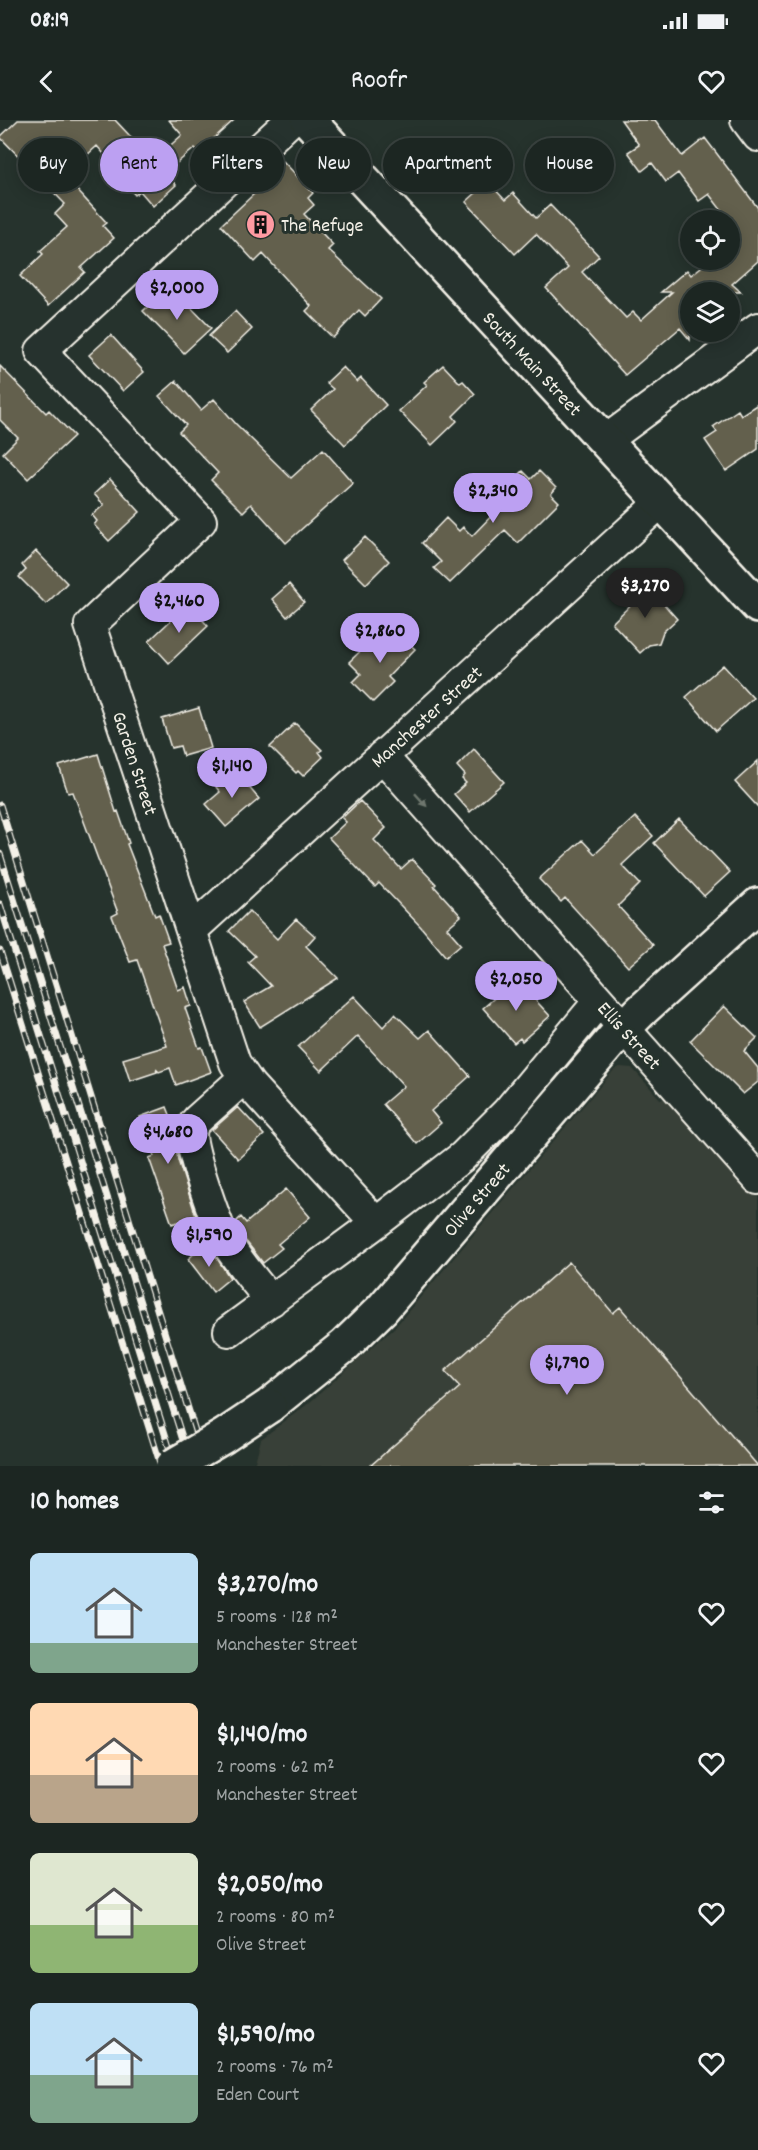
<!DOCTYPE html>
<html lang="en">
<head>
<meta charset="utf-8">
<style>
	:root { --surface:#1c2622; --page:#29322f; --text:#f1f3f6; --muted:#a0a5a5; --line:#3a4340; --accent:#bca0f2 }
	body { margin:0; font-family:Dekko,sans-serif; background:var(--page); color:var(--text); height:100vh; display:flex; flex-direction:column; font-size:22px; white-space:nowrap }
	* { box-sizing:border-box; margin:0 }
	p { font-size:20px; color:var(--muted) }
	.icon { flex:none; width:33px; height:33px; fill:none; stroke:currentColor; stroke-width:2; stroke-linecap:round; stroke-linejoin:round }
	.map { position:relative; height:1346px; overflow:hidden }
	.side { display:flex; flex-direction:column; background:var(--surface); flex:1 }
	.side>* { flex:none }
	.guide { position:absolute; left:18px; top:18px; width:723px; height:54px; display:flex; gap:12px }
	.controls { position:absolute; left:680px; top:90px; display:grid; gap:12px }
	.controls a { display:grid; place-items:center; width:60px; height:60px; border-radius:50%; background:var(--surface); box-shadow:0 3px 15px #0003,0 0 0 2px var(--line); font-size:30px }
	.price { position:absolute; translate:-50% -51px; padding:0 14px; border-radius:21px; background:var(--accent); color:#111; font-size:20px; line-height:39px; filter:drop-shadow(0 2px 3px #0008) }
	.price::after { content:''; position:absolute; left:50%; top:36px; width:18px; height:14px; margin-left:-9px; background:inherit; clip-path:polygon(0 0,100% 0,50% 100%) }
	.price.current { background:#222; color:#fff }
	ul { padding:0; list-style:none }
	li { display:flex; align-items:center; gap:18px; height:150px; padding:0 30px }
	li span { display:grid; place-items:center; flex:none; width:168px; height:120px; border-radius:9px; color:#555 }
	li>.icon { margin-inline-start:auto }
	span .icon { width:72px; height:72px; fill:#fffc; stroke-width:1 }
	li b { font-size:26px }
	h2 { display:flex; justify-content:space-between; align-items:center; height:72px; padding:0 30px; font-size:26px }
	.chip { padding:0 21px; border-radius:27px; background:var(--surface); box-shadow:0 3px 15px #0003,0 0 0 2px var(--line); font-size:21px; line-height:54px }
	.chip.current { background:var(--accent); color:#111 }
	.status { display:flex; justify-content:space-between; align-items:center; height:42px; padding:0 30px; background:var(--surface); direction:ltr }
	.status svg { height:16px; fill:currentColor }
	header { display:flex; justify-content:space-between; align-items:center; height:78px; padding:0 30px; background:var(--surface); font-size:27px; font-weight:600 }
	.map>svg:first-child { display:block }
	.built { fill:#394037 }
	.building { fill:#64604d; stroke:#f4f1e8; stroke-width:1.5 }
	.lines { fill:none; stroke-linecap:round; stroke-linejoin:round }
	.minor-casing { stroke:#f4f1e8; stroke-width:34 }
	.secondary-casing { stroke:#f4f1e8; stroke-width:38 }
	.minor { stroke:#26332d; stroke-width:30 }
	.secondary { stroke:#26332d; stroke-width:33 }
	.rail-casing { stroke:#f4f1e8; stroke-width:7 }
	.rail { stroke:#26332d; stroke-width:4.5; stroke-dasharray:14; stroke-linecap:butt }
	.secondary-bridge-casing { stroke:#f4f1e8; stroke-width:38; stroke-linecap:butt }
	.secondary-bridge { stroke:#26332d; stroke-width:33 }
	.oneway { fill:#6e766e }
	.labels { text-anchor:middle; stroke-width:6; stroke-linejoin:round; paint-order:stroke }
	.poi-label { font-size:20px; fill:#f4f1e8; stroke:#26332d; text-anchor:start }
	.street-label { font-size:20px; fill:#f4f1e8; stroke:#26332d }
</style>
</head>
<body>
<div class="status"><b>08:19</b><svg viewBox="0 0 49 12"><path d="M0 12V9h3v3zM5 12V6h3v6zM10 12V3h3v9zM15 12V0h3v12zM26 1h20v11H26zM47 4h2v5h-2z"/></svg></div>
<header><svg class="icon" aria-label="back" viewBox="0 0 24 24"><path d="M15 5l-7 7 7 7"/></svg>Roofr<svg class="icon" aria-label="heart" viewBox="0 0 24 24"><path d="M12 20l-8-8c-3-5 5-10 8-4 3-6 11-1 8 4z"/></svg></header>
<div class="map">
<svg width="758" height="1346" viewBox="0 0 758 1346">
	<rect width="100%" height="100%" fill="#26332d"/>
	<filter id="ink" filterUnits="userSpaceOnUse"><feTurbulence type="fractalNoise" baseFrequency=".0167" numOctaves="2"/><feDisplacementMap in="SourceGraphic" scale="12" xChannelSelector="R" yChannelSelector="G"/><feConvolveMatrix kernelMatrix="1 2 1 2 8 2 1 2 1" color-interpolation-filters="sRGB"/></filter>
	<g filter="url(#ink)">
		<path class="built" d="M620,947l12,1 29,32 5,-3 92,75v294h-504l7,-27 48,-36 86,-76 219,-257z"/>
		<path class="building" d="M18,0h97l61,65 -23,21 -13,-15 -5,4 -17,-19 3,-3 -24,-27 -33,30 43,47 -4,3 11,12 -33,30 4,4 -37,34 -28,-30 23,-22 -3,-3 27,-24 -12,-13 10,-10 -65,-67z
			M169,0h65l-35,32 -4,-4 -29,24 -11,-13 27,-24z
			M621,0h34l27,36 23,-18 53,70v53l-26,23 9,8h-51v48l-10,-12 -55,47 -79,-87 22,-20 -32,-34 -21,20 -49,-52 22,-20 17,18 8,-7 23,25 14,-13 49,51 -17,16 44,46 7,-6 8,8 31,-28h-11l26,-22 4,5 19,-15h19v-40l-20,-26 -10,7 -21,-28 -12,9 -14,-19 -10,8 -14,-19 11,-7z
			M283,41l30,32 -5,5 6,7 -10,9 29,31 -5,5 53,49 -16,17 -6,-6 -26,28 -27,-27 5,-5 -48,-52 -8,8 -34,-37 49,-46 -2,-3z
			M175,171l36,37 -27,25 -41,-42 18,-17 5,5z
			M235,191l17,18 -25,24 -18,-17z
			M111,215l33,37 -21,19 -34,-36z
			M443,245l17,18 3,-2 12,13 -22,22 4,5 -25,24 -33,-34 28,-26 -3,-3z
			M0,246l46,47 3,-3 25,26 -46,43 -25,-26 15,-15 -18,-18z
			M343,247l14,15 4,-4 25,27 -41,40 -34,-35 22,-21 -7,-6z
			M176,261l25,29 13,-11 22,25 55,54 32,-29 30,34 -67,60 -35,-39 -8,8 -32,-32 7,-7 -39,-41 7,-7 -27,-29z
			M758,284v45l-32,22 -21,-31 12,-8 -4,-5 25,-17 3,5z
			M523,351l8,8 8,-8 17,17 -5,6 8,8 -41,41 -13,-13 -55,53 -16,-15 7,-6 -19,-19 24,-25 13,13 4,-4 9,9 29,-30 -11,-11 15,-15 4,5z
			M110,359l30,33 -31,29 -15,-16 3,-4 -5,-6 12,-10 -10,-11z
			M365,417l24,24 -23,23 -24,-24z
			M36,431l31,32 -21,21 -27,-27 7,-7 -4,-5z
			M655,454l6,27 16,18 -14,13 -4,11 -10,2 -9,8 -28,-30 30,-29z
			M289,464l15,18 -17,15 -15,-18z
			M188,484l20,22 -39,37 -20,-22z
			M394,510l21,19 -27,28 5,5 -20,20 -20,-20 8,-8 -12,-12 25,-24 6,6z
			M723,545l30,33 -37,33 -30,-34z
			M199,588l12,40 -28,8 -3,-10 -9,2 -9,-29z
			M295,603l27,27 -3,2 4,5 -20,19 -5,-5 -2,2 -26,-26z
			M474,629l30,33 -34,30 -16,-18 12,-11 -4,-4 3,-4 -8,-9z
			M98,634l18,58 2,-1 11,32 -2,1 28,72 4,-2 10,28 -7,2 16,46 7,-3 6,19 -6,2 14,40 3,-1 9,25 -35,13 -6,-17 -11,4 -3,-3 1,3 -27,9 -7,-22 44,-13 -30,-86 -7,2 -18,-46 6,-3 -45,-121 -5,1 -9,-27z
			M758,641v46l-23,-25z
			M235,651l24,28 -33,28 -20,-23 14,-12 -4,-5z
			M360,681l26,27 -12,12 27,29 11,-10 24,25 -2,2 27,30 -14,12 14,16 -15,13 -25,-30 -42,-44 -4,4 -46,-49 17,-16 -4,-4z
			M635,697l18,19 -31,29 18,19 -22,22 35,39 -25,22 -63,-69 -4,4 -22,-23 43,-39 13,14z
			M679,699l51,53 -26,24 -50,-53z
			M249,791l28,28 19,-20 19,17 -9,10 32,32 -78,49 -16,-25 27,-16 -23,-24 7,-6 -26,-25z
			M516,859l34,37 -28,25 -2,-3 -6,5 -31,-35z
			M354,876l29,31 12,-13 25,24 9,-8 41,46 -39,35 10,12 -24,21 -34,-40 21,-18 -46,-50 -37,35 -23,-24z
			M724,886l33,32 -13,13 14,17v14l-15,12 -53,-53z
			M167,987l8,20 -1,8 4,25 18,56 -24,8 -23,-66 5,-2 -14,-39z
			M238,987l26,28 -26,24 -26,-29z
			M286,1069l24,28 -32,27 4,4 -19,15 -18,-23 -9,-18 5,-5 5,6z
			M207,1123l23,35 -17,14 -25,-33z
			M569,1142l44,51 7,-6 138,159h-388l90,-79 -15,-16z"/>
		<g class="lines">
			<defs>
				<path id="minor" d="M291,0l-250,231 160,170 -111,104 145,438 15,22 126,138
					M746,0l12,16
					M605,321l153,-113
					M382,636l376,423
					M192,810l469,-428
					M244,958l-47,42c-4,4 -5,7 -6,13 0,18 25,92 35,109 13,21 30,40 45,59
					M229,1211l147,-108 86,-66 45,-45 92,-111"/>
				<path id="secondary" d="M308,0l450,486
					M269,1286l75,-60 38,-37 232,-271 28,-28 116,-105"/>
			</defs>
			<use href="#minor" class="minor-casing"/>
			<use href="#secondary" class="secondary-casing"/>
			<use href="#minor" class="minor"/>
			<use href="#secondary" class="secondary"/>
			<defs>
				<path id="rail" d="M0,685l206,661
					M0,734l191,612
					M0,784l175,562
					M0,831l161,515"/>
			</defs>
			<use href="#rail" class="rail-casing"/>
			<use href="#rail" class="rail"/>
			<defs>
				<path id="secondary-bridge" d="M173,1346l51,-30 45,-30"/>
			</defs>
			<use href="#secondary-bridge" class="secondary-bridge-casing"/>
			<use href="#secondary-bridge" class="secondary-bridge"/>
		</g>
		<defs><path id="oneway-solid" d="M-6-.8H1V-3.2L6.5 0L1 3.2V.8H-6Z" transform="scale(1.5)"/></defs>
		<use class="oneway" href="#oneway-solid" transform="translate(421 680) rotate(48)"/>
	</g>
	<defs>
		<symbol id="building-disc" viewBox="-11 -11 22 22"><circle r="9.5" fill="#ff9aa2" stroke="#26332d"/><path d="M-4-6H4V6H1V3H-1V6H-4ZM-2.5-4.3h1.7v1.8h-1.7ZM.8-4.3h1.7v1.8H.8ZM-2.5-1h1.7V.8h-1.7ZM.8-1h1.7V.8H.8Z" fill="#111"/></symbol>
	</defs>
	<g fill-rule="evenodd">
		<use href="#building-disc" x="244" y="88" width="33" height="33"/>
	</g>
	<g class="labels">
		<g class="poi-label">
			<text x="281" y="111">The Refuge</text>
		</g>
		<g class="street-label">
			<text transform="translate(533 243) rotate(47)" y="7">South Main Street</text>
			<text transform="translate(426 596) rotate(-42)" y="7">Manchester Street</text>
			<text transform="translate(136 643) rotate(72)" y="7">Garden Street</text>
			<text transform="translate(630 915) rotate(48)" y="7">Ellis Street</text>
			<text transform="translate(476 1079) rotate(-49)" y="7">Olive Street</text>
		</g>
	</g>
</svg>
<div class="controls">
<a><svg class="icon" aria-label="locate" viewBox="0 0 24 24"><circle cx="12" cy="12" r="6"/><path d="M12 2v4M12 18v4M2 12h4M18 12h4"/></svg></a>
<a><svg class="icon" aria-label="layers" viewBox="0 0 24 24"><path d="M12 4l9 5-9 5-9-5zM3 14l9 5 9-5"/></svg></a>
</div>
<b class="price" style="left:177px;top:201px">$2,000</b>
<b class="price" style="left:493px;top:404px">$2,340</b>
<b class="price current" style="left:645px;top:499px">$3,270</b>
<b class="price" style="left:179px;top:514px">$2,460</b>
<b class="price" style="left:380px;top:544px">$2,860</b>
<b class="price" style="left:232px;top:679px">$1,140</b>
<b class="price" style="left:516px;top:892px">$2,050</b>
<b class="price" style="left:168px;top:1045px">$4,680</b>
<b class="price" style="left:209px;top:1148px">$1,590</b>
<b class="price" style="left:567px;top:1276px">$1,790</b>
<div class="guide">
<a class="chip">Buy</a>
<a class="chip current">Rent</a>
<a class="chip">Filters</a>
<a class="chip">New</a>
<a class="chip">Apartment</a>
<a class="chip">House</a>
</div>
</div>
<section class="side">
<h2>10 homes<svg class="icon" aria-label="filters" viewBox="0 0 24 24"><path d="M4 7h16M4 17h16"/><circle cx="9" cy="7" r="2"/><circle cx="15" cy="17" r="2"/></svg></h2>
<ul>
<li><span style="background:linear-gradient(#bfe0f5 75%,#7fa58c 0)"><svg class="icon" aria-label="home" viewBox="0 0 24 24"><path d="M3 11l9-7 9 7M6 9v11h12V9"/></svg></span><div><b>$3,270/mo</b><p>5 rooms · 128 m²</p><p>Manchester Street</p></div><svg class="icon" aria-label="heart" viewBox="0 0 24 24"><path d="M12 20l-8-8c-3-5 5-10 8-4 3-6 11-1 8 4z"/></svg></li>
<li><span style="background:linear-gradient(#ffd9b3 60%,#b9a48a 0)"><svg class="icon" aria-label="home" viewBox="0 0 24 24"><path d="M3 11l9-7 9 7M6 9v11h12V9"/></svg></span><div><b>$1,140/mo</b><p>2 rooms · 62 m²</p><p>Manchester Street</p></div><svg class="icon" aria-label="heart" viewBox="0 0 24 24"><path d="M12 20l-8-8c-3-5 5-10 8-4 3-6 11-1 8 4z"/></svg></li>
<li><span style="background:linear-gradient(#dfe7d0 60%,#8fb573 0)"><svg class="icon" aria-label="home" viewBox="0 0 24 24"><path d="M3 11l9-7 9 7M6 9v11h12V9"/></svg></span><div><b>$2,050/mo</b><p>2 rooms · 80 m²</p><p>Olive Street</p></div><svg class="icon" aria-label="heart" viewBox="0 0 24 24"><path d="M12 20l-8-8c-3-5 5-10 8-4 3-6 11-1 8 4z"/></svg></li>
<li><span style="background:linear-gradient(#bfe0f5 60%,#7fa58c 0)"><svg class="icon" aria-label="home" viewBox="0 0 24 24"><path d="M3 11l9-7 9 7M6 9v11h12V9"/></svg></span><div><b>$1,590/mo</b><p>2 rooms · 76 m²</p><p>Eden Court</p></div><svg class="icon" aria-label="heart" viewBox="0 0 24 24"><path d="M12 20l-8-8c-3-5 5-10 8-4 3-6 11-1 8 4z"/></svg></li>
</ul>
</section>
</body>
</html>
